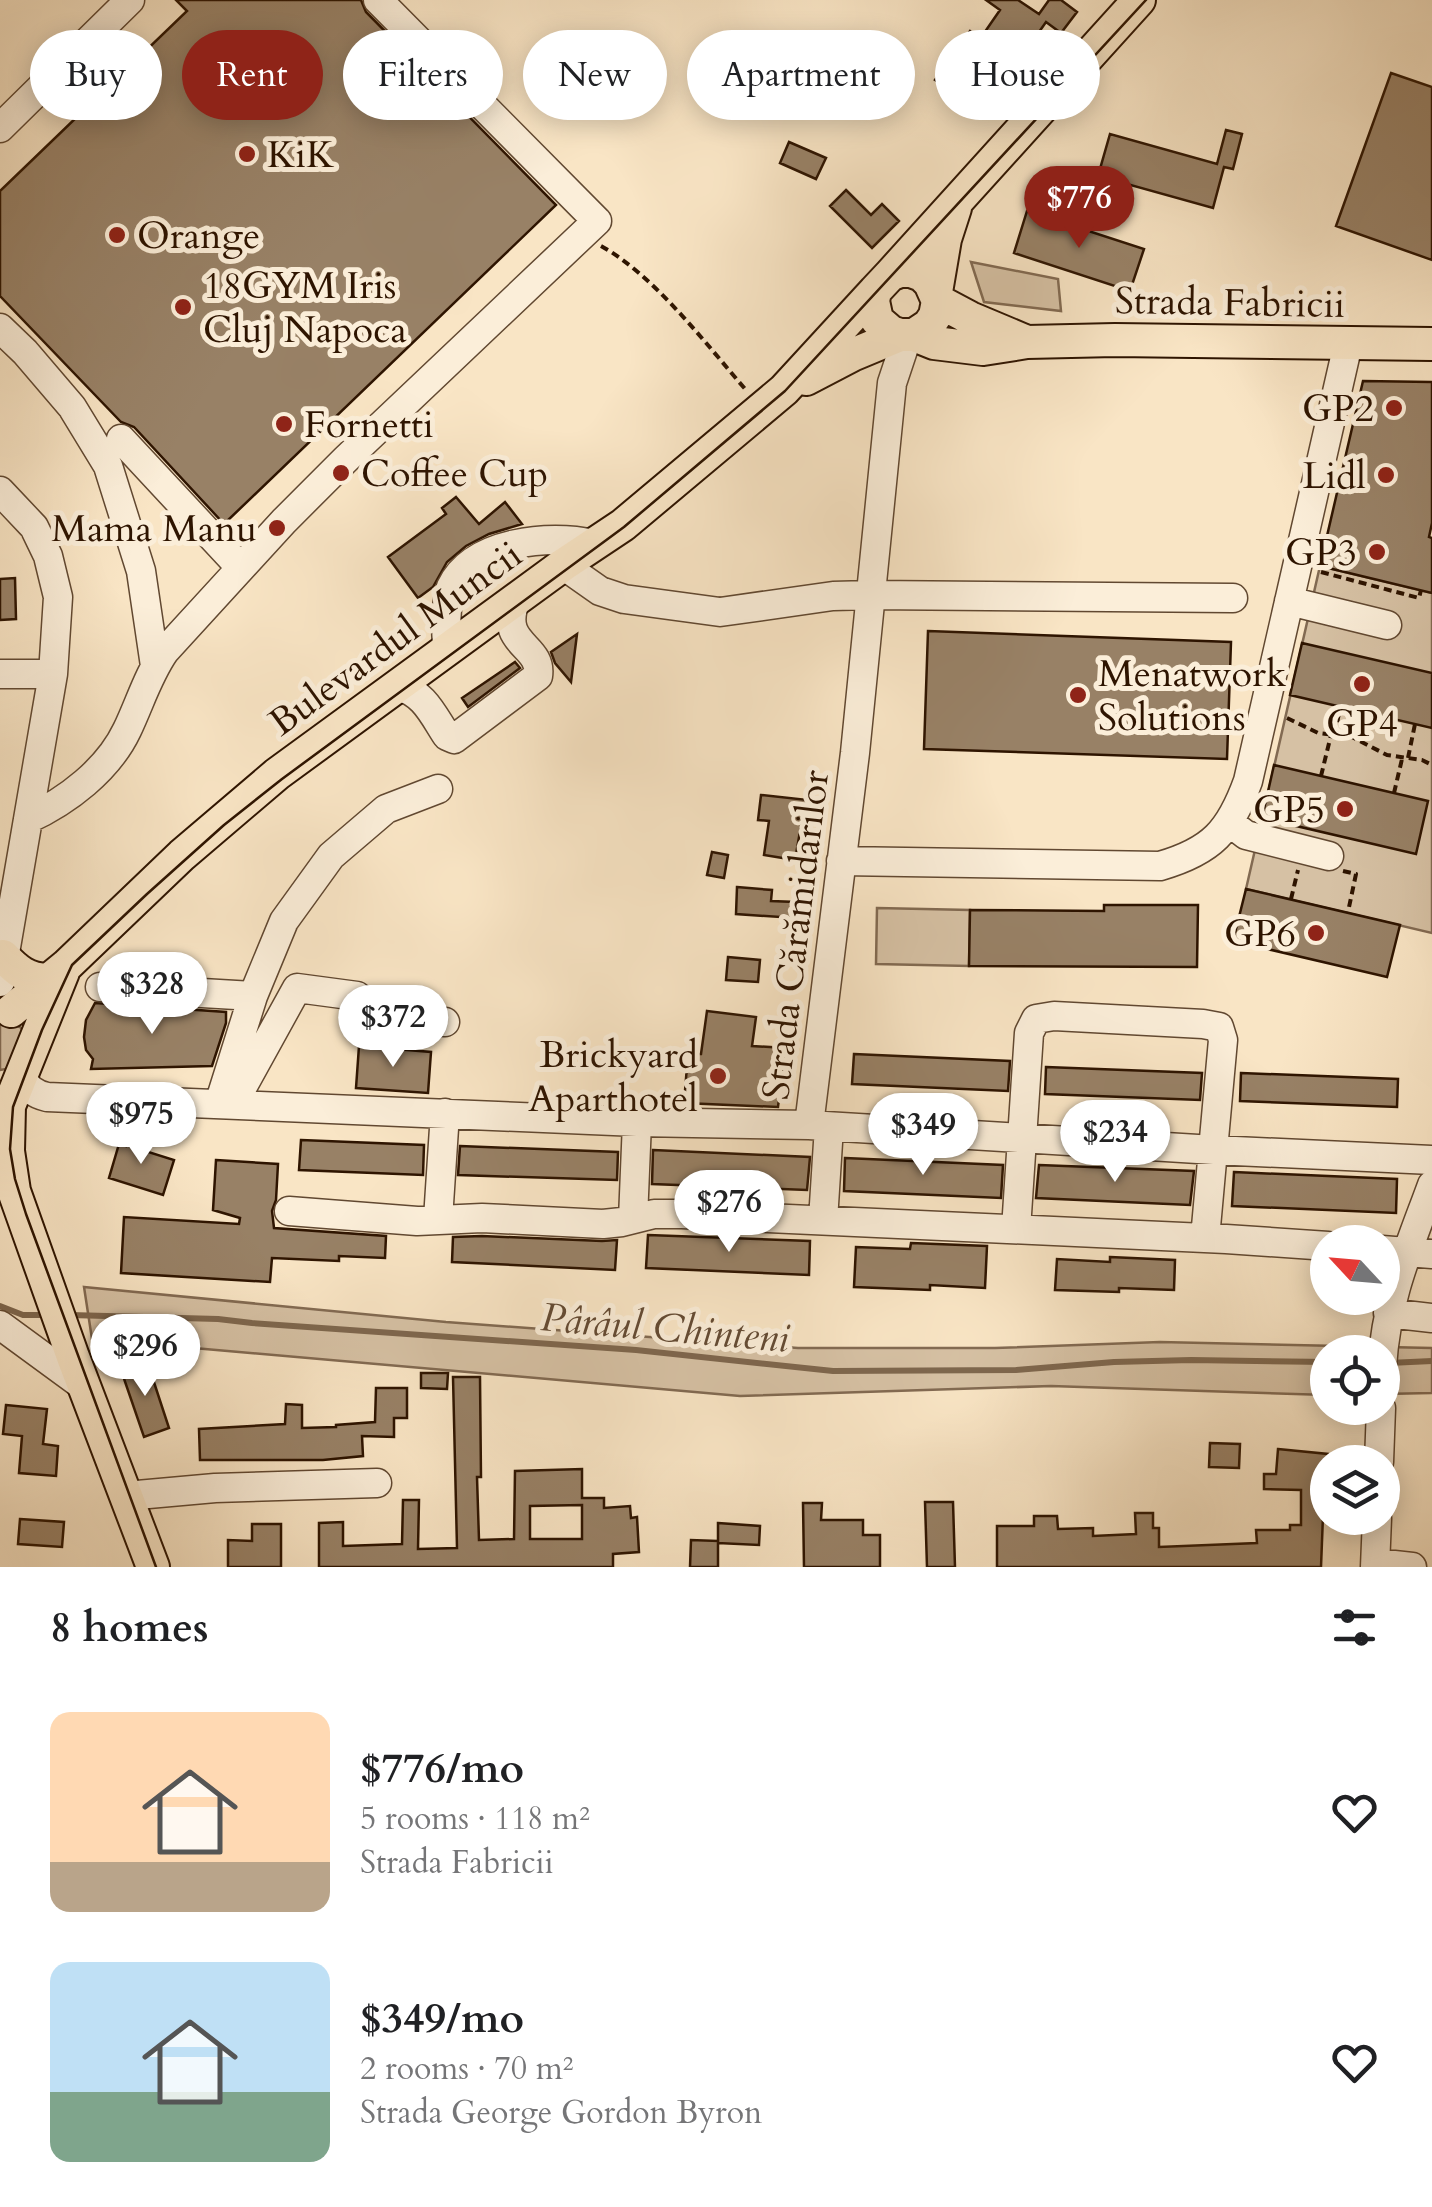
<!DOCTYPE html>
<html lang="en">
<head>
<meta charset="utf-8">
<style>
	:root { --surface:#fff; --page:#f2f2f2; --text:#202124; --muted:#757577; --accent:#8f2418 }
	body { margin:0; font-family:Cardo,serif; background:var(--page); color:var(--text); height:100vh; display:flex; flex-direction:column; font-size:38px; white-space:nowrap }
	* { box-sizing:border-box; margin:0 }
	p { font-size:32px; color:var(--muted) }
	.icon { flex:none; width:55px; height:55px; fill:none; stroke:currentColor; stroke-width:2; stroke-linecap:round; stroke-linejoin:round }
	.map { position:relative; height:1567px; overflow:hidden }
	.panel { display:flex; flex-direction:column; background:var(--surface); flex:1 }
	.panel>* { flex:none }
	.top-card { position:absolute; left:30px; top:30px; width:1372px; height:90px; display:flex; gap:20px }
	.needle { width:65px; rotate:296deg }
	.controls { position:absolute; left:1310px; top:1225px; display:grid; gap:20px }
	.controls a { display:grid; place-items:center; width:90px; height:90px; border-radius:50%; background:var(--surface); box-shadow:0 5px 25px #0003; font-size:50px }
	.price { position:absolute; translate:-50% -85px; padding:0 22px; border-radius:35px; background:#fff; color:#222; font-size:32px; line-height:65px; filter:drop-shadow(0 2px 5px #0008) }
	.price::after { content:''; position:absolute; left:50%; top:60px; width:30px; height:22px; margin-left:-15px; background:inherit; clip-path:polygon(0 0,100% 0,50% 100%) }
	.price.active { background:var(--accent); color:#fff }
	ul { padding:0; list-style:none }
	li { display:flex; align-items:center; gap:30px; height:250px; padding:0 50px }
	li span { display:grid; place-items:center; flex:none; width:280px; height:200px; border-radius:20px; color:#555 }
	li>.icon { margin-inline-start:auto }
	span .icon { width:120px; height:120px; fill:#fffc; stroke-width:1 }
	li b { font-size:42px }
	h2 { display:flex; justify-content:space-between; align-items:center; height:120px; padding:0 50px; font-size:42px }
	.tag { padding:0 35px; border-radius:45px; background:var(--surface); box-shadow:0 5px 25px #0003; font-size:35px; line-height:90px }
	.tag.active { background:var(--accent); color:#fff }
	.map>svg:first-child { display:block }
	.green { fill:#d6c1a4; stroke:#826a52; stroke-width:2.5 }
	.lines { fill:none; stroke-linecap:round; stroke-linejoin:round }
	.stream { stroke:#7e674e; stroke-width:6 }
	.building { fill:#988166; stroke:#2e1400; stroke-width:2.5; fill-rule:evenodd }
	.minor-casing { stroke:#614831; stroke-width:31 }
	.major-casing { stroke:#2e1400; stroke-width:36 }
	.path { stroke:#2e1400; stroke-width:4; stroke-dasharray:8 5; stroke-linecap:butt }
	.minor { stroke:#fbeed9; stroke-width:28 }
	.major { stroke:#f9e5c5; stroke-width:32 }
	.tram { stroke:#2e1400; stroke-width:2.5 }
	.poi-dot { fill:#8f2418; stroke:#fbeed9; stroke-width:4 }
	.labels { text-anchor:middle; stroke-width:10; stroke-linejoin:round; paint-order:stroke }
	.poi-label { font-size:38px; fill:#2e1400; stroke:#fbeed9; text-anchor:end }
	.street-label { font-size:38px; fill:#2e1400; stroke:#fbeed9 }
	.water-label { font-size:40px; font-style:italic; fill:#644b34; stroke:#fbeed9 }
</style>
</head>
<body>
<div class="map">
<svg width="1432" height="1567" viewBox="0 0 1432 1567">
	<rect width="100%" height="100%" fill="#f9e5c5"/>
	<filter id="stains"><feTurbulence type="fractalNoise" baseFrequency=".002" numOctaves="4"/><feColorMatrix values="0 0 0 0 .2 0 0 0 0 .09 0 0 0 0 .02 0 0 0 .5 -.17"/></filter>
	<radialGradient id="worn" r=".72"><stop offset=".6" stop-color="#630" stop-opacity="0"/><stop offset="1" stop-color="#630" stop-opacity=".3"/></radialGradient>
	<path class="green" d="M971,262l87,17 3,32 -77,-9z
		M1320,566l112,27v340l-186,-44z
		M877,908l93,2 -1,56 -93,-2z
		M9,1022l11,5 6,7 -14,34 -12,2v-46z
		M84,1287l362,35 352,26h197l165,-6 272,6v45l-49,1 -1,-42h-54l-1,43 -276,-9 -311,10 -648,-57z"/>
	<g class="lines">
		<path class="stream" d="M0,1306l23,9h24
			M70,1315l148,4 34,4 384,27 197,21 183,-1 98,-8 77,-2 137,2
			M1389,1363l43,-2"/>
	</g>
	<path class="building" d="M176,0h185l5,12 190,193 -332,319 -90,-97 -13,-5 -121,-126v-105l187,-180z
		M986,0h32l21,14 10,-14h12l16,12 -16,21 -15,-11 -28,40 -13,-9 -23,33 13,9 -11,18 -49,-33 35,-49 10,8 20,-29z
		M1391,73l41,14v173l-96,-34z
		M1226,130l16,4 -9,35 -9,-2 -11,41 -115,-32 12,-42 107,30z
		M789,142l37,16 -10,21 -36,-16z
		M846,190l25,25 11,-11 17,17 -27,27 -42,-42z
		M1027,211l117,38 -14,42 -116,-38z
		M1363,381l69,1v141l-3,14 3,1v55l-112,-27z
		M456,497l23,27 26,-22 17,22 -33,10 -23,12 -19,16 -14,25 -15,11 -30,-41 58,-43 -4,-6z
		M15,578l1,41 -16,1v-41z
		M928,631l303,11 -4,117 -303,-10z
		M577,634l-6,48 -16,-19 -4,-11z
		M1302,643l130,30v55l-142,-33z
		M515,662l5,6 -52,39 -6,-9z
		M1274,765l154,36 -12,53 -154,-36z
		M761,795l47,5 -2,20h-4l-7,40 -31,-5 5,-34 -11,-1z
		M712,852l16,3 -4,23 -17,-3z
		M737,887l35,3 -1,11 25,1 -1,16 -59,-4z
		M1246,889l154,36 -13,52 -154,-36z
		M1104,905h94l-1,62 -228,-1 1,-56 134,1z
		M728,957l32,3 -2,22 -32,-2z
		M95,1003l131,9v11l-14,43 -121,3 2,-10 -7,-9 -2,-13 2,-17z
		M707,1011l49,6 -4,29 33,2 -7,59 -94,-4 4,-49h13z
		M359,1046l72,6 -3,41 -72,-5z
		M854,1054l156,7 -2,30 -156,-7z
		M1046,1067l156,6 -2,27 -155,-6z
		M1241,1073l157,6 -1,28 -157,-6z
		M129,1137l18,6 -2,8 29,9 -11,35 -54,-17 10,-34 7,2z
		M301,1140l123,5 -1,30 -124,-5z
		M460,1146l158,6 -1,28 -159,-5z
		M653,1150l157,7 -3,33 -155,-6z
		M845,1158l158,7 -2,33 -157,-7z
		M216,1160l62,4 -2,36 -4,11 2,17 112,8 -1,22 -46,-2v5l-67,-3 -2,24 -149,-9 3,-56 115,7 1,-6 -27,-8z
		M1039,1165l155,6 -4,34 -154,-7z
		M1234,1172l163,7 -1,34 -164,-7z
		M648,1235l162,6 -1,34 -163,-7z
		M482,1236l120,5 15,-1 -2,30 -163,-8 1,-25z
		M911,1243l76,3 -2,42 -55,-3v5l-76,-3 2,-40 54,2z
		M1110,1257l65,3 -1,30 -55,-2v4l-64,-2 2,-31 53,3z
		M147,1361l22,67 -25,9 -23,-67z
		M421,1373h27l-1,16 -26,-1z
		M453,1377h27l1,100h-4l2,63 35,-1 1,-68 67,-2v29h22v10l26,-2 1,12 6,-1 2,35 -26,2v13h-294v-44l24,-1v24l59,-2 1,-44h16l-1,49 39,-1zM582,1505v34h-52v-33z
		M376,1388h31v30h-13v19l-32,-1 1,20 -40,4h-123l-1,-31 86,-5 1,-20 16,1v23l34,-1v-2l39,-3z
		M6,1405l41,4 -4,35 15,2 -2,30 -37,-3 3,-37 -19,-2z
		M1210,1443l30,1 -1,24 -30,-1z
		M1278,1449l50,5v36h-4l-3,77h-324v-41h37v-10h23l1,13 35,-1v8l43,-2 -1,-21h18v15h6v19l98,-4 -1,-13h34v-5h11v-35l-37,-1v-15h12z
		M925,1502h28l2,65h-28z
		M803,1503h19l-1,17h42v15h17v32h-76z
		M20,1519l44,3 -2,25 -44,-3z
		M718,1523l42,3 -1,19 -41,-2v24h-28l1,-27 27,1z
		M252,1524h29v43h-53v-27l24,1z"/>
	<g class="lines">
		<defs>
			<path id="minor" d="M0,128l130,-128
				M0,328l25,24 47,55 36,59 33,105 14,95
				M121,439l120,129
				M0,491l34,36 14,29 10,41 -5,77 -53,308
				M563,565l37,26 24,8 96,13 113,-16 38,-1 362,3
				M1289,601l98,24
				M448,649c-3,-14 -2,-50 3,-62 22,-46 99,-53 142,-43
				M0,674h53
				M397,686c27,6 36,29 50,50l7,3 84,-63c5,-32 -41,-30 -22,-77
				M28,819c39,-18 80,-49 99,-89 13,-27 21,-55 38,-79l119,-130 62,-62 251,-238 -219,-221
				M1229,822l17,13 83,21
				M841,861l319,5c52,-15 70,-35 88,-85l100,-437
				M100,987l153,9
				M20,1076c7,12 14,18 27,21l590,25 172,3 405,25 218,10
				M219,1104l34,-108 31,-75 47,-65 55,-47 52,-20
				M233,1104l64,-116 60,8 15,15 13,6 60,5
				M809,1125l46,-372 37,-370 16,-48
				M289,1211l128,10 65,-3 121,6 19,-2 32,-8h28l544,25 102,7
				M438,1219l7,-106
				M633,1219l4,-97
				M823,1220l6,-93
				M1016,1229l13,-196 7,-14 18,-3 149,8 16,3 4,13 -18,198
				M1382,1250l50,4
				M1388,1313l44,5
				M0,1325l86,63
				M1382,1367c4,-68 27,-119 50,-182
				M1379,1462l2,-54
				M126,1496l89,-8 162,-5
				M1376,1563l36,4
				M1375,1567l2,-49"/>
			<path id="major" d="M890,275l249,-275
				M936,292l9,-53 10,-31
				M938,301l32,17 57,24
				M914,335l15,-10 6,-9 3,-15 -8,-18 -8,-8 -11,-4h-11l-10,4 -15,16 -2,10 4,19 14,12 9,3h14l20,8 49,6 44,-7 88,-2 317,4
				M806,379l46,-24 48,-20
				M3,956c14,15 24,23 44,24
				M63,972l-54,134 -1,45 6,40 59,166 80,210
				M11,1011l55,-45 116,-111 95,-81 286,-209 60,-40 161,-135 91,-99"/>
		</defs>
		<use href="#minor" class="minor-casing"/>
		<use href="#major" class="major-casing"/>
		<path class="path" d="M601,246c53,29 105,98 145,144
			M1321,572l98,26 2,-8
			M1287,718l31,15 34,4 35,18 35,5 10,5
			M1335,735l5,-28
			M1408,758l7,-34
			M1321,776l10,-41
			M1394,793l8,-34
			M1343,871l13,3 -8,38
			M1291,899l7,-29"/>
		<use href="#minor" class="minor"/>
		<use href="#major" class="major"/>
		<path class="tram" d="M156,1567l-130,-353 -11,-35 -5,-30 3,-42 29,-77 30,-65 75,-71 77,-69 58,-46 342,-252 161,-136 361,-391"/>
	</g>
	<g class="poi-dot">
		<circle cx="247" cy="154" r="10"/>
		<circle cx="117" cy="235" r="10"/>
		<circle cx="183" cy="307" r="10"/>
		<circle cx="1394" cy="408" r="10"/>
		<circle cx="284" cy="424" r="10"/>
		<circle cx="341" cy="473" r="10"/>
		<circle cx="1386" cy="475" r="10"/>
		<circle cx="277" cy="528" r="10"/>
		<circle cx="1377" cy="552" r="10"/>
		<circle cx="1362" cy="684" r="10"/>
		<circle cx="1078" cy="695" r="10"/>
		<circle cx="1345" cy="809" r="10"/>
		<circle cx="1316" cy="933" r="10"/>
		<circle cx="718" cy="1076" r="10"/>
	</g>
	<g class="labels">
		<g class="poi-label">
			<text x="267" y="167" text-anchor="start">KiK</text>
			<text x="137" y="248" text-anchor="start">Orange</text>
			<text x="203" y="298" text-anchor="start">18GYM Iris<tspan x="203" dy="44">Cluj Napoca</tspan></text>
			<text x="1374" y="421">GP2</text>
			<text x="304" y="437" text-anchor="start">Fornetti</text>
			<text x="361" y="486" text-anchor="start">Coffee Cup</text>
			<text x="1366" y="488">Lidl</text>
			<text x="257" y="541">Mama Manu</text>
			<text x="1357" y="565">GP3</text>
			<text x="1098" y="686" text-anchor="start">Menatwork<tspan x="1098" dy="44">Solutions</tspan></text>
			<text x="1362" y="736" text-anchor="middle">GP4</text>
			<text x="1325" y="822">GP5</text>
			<text x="1296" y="946">GP6</text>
			<text x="698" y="1067">Brickyard<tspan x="698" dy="44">Aparthotel</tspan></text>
		</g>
		<g class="street-label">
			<text transform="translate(1230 302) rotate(1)" y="13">Strada Fabricii</text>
			<text transform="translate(395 638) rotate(-36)" y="13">Bulevardul Muncii</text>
			<text transform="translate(795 935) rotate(-83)" y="13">Strada Cărămidarilor</text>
		</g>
		<g class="water-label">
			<text transform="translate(665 1327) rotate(5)" y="14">Pârâul Chinteni</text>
		</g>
	</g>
	<rect width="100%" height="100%" filter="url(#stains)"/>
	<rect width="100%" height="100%" fill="url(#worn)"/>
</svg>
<div class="controls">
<a><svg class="needle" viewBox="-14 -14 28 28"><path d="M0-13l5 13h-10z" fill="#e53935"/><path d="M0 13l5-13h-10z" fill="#757577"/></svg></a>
<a><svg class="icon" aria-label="locate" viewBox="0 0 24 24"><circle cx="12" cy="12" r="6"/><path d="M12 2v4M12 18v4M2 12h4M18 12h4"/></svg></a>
<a><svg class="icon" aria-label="layers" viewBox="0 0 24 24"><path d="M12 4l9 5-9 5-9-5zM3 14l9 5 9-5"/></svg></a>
</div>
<b class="price active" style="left:1079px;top:251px">$776</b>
<b class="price" style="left:152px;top:1037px">$328</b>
<b class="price" style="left:393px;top:1070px">$372</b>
<b class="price" style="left:141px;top:1167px">$975</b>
<b class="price" style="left:923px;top:1178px">$349</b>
<b class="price" style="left:1115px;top:1185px">$234</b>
<b class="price" style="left:729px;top:1255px">$276</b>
<b class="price" style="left:145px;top:1399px">$296</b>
<div class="top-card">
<a class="tag">Buy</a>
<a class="tag active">Rent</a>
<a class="tag">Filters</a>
<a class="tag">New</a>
<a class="tag">Apartment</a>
<a class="tag">House</a>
</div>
</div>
<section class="panel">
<h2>8 homes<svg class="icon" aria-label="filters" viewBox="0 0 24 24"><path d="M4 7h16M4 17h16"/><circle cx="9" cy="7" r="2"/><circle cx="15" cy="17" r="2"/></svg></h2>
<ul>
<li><span style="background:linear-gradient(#ffd9b3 75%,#b9a48a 0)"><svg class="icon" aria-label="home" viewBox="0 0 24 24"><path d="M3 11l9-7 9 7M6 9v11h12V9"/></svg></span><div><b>$776/mo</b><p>5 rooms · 118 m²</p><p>Strada Fabricii</p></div><svg class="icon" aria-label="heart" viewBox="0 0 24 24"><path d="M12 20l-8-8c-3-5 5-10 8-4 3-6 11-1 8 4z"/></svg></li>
<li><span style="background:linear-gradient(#bfe0f5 65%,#7fa58c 0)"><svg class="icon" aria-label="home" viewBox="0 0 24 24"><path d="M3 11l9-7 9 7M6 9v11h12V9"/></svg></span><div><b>$349/mo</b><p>2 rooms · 70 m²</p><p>Strada George Gordon Byron</p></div><svg class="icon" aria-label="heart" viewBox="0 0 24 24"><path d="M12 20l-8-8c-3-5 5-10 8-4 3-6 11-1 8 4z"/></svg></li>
</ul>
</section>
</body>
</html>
